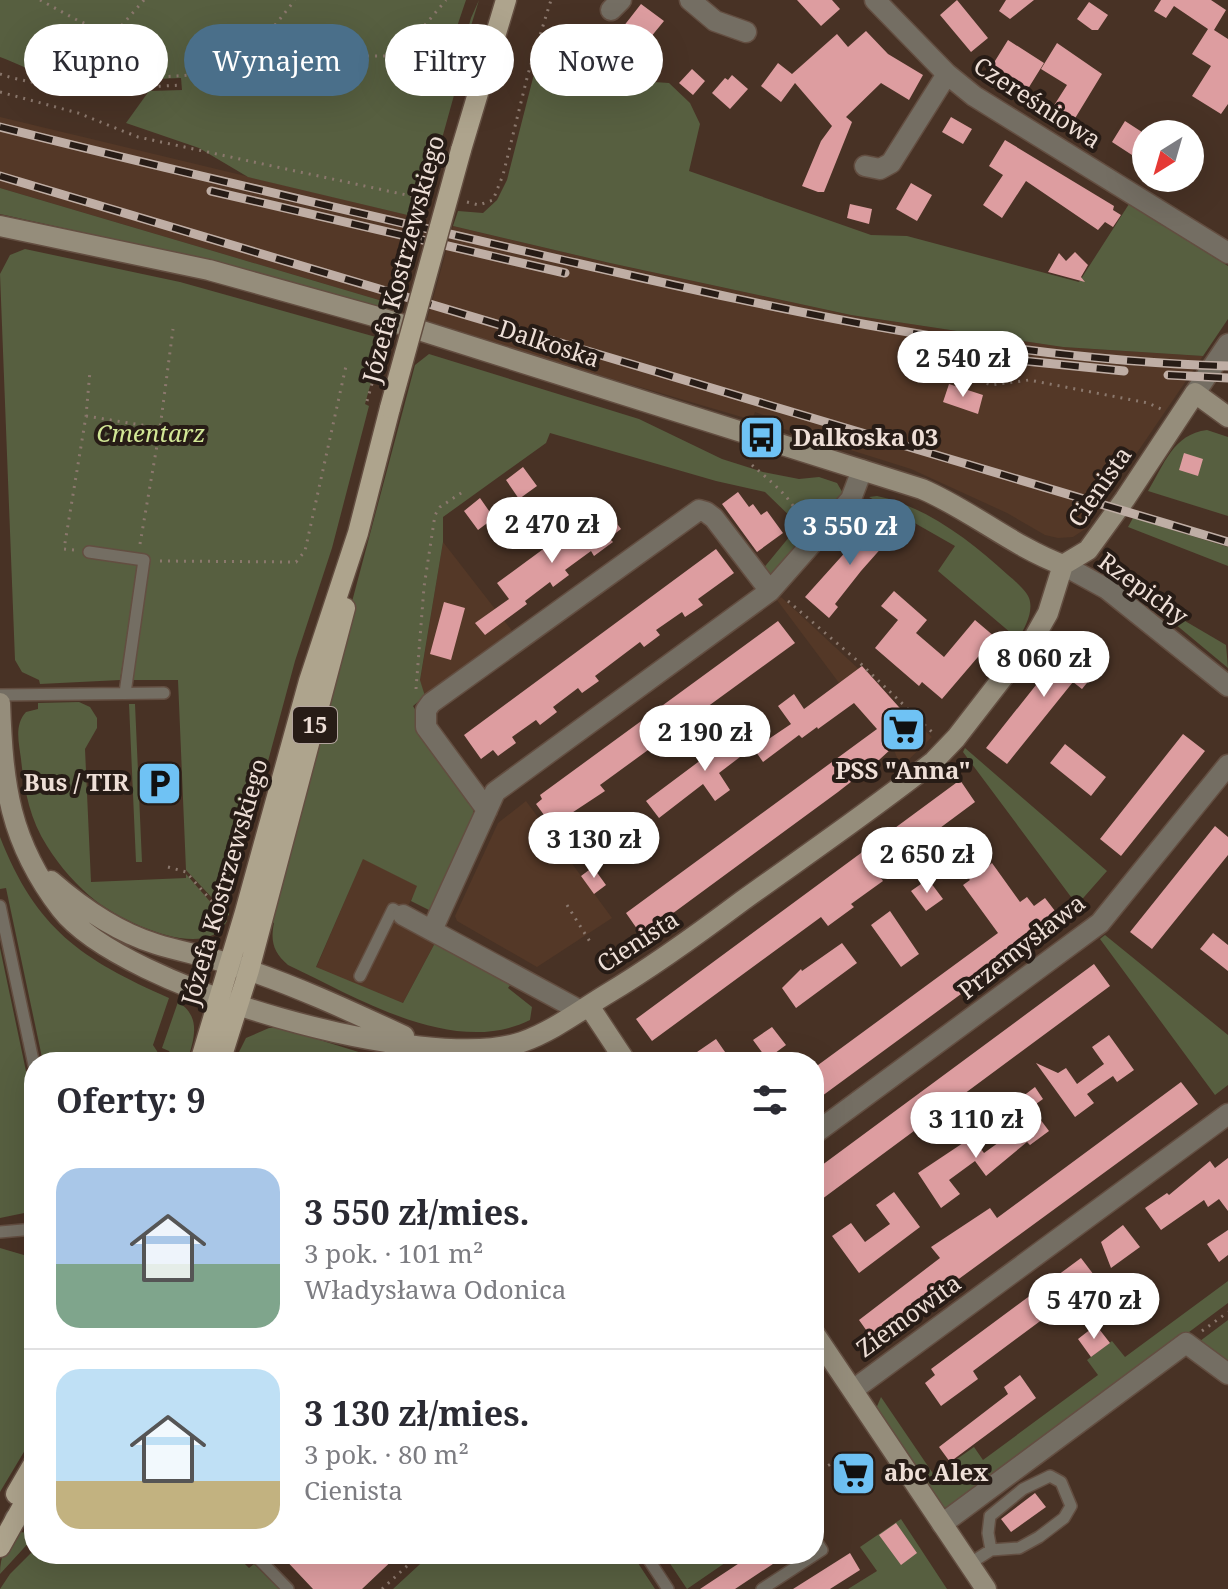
<!DOCTYPE html>
<html lang="pl">
<head>
<meta charset="utf-8">
<style>
	:root { --surface:#fff; --page:#f7f7f7; --text:#2b2b33; --muted:#7c7c81; --line:#e1e1e2; --accent:#4a6f8a }
	body { margin:0; font-family:"Noto Serif",serif; background:var(--page); color:var(--text); height:100vh; display:flex; flex-direction:column; font-size:30px; white-space:nowrap }
	* { box-sizing:border-box; margin:0 }
	p { font-size:26px; color:var(--muted) }
	.icon { flex:none; width:44px; height:44px; fill:none; stroke:currentColor; stroke-width:2; stroke-linecap:round; stroke-linejoin:round }
	.map { position:relative; flex:1; overflow:hidden }
	.sheet { position:absolute; left:24px; top:1052px; width:800px; height:512px; display:flex; flex-direction:column; background:var(--surface); border-radius:32px; box-shadow:0 8px 32px #0002 }
	.sheet>* { flex:none }
	.banner { position:absolute; left:24px; top:24px; width:800px; height:72px; display:flex; gap:16px }
	.needle { width:52px; rotate:217deg }
	.fabs { position:absolute; left:1132px; top:120px; display:grid; gap:16px }
	.fabs a { display:grid; place-items:center; width:72px; height:72px; border-radius:50%; background:var(--surface); box-shadow:0 8px 32px #0002; font-size:40px }
	.price { position:absolute; translate:-50% -68px; padding:0 18px; border-radius:28px; background:#fff; color:#222; font-size:26px; line-height:52px; filter:drop-shadow(0 2px 4px #0008) }
	.price::after { content:''; position:absolute; left:50%; top:48px; width:24px; height:18px; margin-left:-12px; background:inherit; clip-path:polygon(0 0,100% 0,50% 100%) }
	.price.on { background:var(--accent); color:#fff }
	ul { padding:0; list-style:none }
	li { display:flex; align-items:center; gap:24px; height:200px; padding:0 32px }
	li+li { border-top:2px solid var(--line) }
	li span { display:grid; place-items:center; flex:none; width:224px; height:160px; border-radius:24px; color:#555 }
	li>.icon { margin-inline-start:auto }
	span .icon { width:96px; height:96px; fill:#fffc; stroke-width:1 }
	li b { font-size:34px }
	h2 { display:flex; justify-content:space-between; align-items:center; height:96px; padding:0 32px; font-size:34px }
	.tag { padding:0 28px; border-radius:36px; background:var(--surface); box-shadow:0 8px 32px #0002; font-size:28px; line-height:72px }
	.tag.on { background:var(--accent); color:#fff }
	.map>svg:first-child { display:block }
	.built { fill:#543827 }
	.green { fill:#575f40 }
	.building { fill:#dd9da0 }
	.lines { fill:none; stroke-linecap:round; stroke-linejoin:round }
	.lane-casing { stroke:#634e41; stroke-width:14 }
	.street-casing { stroke:#634e41; stroke-width:23 }
	.secondary-casing { stroke:#634e41; stroke-width:23 }
	.primary-casing { stroke:#634e41; stroke-width:23 }
	.path { stroke:#8b786d; stroke-width:3; stroke-dasharray:2 6; stroke-linecap:butt }
	.lane { stroke:#746e63; stroke-width:11 }
	.street { stroke:#746e63; stroke-width:20 }
	.secondary { stroke:#958d7b; stroke-width:20 }
	.primary { stroke:#aea48d; stroke-width:20 }
	.rail-casing { stroke:#bfaea5; stroke-width:9 }
	.rail { stroke:#271c16; stroke-width:6; stroke-dasharray:18; stroke-linecap:butt }
	.primary-bridge-casing { stroke:#634e41; stroke-width:23; stroke-linecap:butt }
	.primary-bridge { stroke:#aea48d; stroke-width:20 }
	.labels { text-anchor:middle; stroke-width:8; stroke-linejoin:round; paint-order:stroke }
	.shield { fill:#271c16; stroke:#b2a49d; stroke-width:2 }
	.shield-label { font-size:22px; font-weight:bold; fill:#eedfd7 }
	.street-label { font-size:24px; fill:#eedfd7; stroke:#271c16 }
	.park-label { font-size:24px; font-style:italic; fill:#d2e796; stroke:#271c16 }
	.poi-label { font-size:24px; font-weight:bold; fill:#eedfd7; stroke:#271c16; text-anchor:start }
</style>
</head>
<body>
<div class="map">
<svg width="1228" height="1589" viewBox="0 0 1228 1589">
	<rect width="100%" height="100%" fill="#483225"/>
	<path class="built" d="M0,117l420,101 -24,87 -396,-117z
		M453,226l157,37 241,52 212,32 140,9 -118,173 -12,8 -15,1 -13,-3 -38,-22 -96,-44 -140,-44 1,-7 -17,-6 -3,8 -326,-96z
		M443,542l70,90 -88,64 -5,-15z
		M781,597l151,140 -31,30 -8,-19 -39,-45 -77,-103z
		M526,801l86,117 -75,49 -80,-46 -2,-5 43,-93z
		M363,858l55,28 -19,38 36,19 -32,60 -87,-35z"/>
	<path class="green" d="M0,0h466l-23,68 9,15 19,-65 8,-18 -26,84 3,4 -36,130 -172,-41 -49,-29 -73,-25 23,-32 33,-1 -1,-12c-44,1 -91,9 -134,-3 -16,-4 -31,-12 -47,-18z
		M534,74l135,9 21,20 10,21 -11,47 182,64 36,1 172,46 50,-78 99,62v53l-25,37 -140,-9 -212,-32 -241,-52 -157,-37 5,-15 25,2 14,-13 10,-20z
		M0,188l396,117 -2,7 -177,-50 -217,-48z
		M25,249l155,33 203,57 -18,65 4,2 -37,142 -37,113 -66,245v10l-43,-46 -8,-190h-47l6,-106 -17,106 -80,4 -1,-4 -17,-8 -7,-12 -15,-386 10,-19z
		M429,354l210,65 83,40 41,13 36,7 20,-2 18,6 7,12 -71,81h-4l-7,-6 37,-45 -34,-33 -49,-11 -166,-48 -4,10 -103,74v25l-23,138 5,16 -12,10 61,101 -2,14 -41,90 -20,-10 6,-15 -54,-27 -47,108 87,36 32,-60 76,41 -3,4 24,19 -2,13c-76,38 -174,-23 -242,-55 -14,-12 -18,-23 -14,-42l-7,-2 148,-556z
		M1207,430l21,7v79l-80,-25c16,-26 25,-57 59,-61z
		M877,496c50,11 94,45 131,79 7,6 18,15 21,23 5,13 -4,30 -11,41l-80,-68 17,-25 -86,-49z
		M1133,518l95,29v19l-100,-39z
		M1139,594l87,51 2,23z
		M79,702l11,5 7,11v10l-12,21 6,133 95,-4v-4l41,47c-21,42 -105,0 -131,-20 -19,-15 -36,-34 -49,-55 -17,-26 -23,-57 -26,-87 -2,-16 -7,-34 5,-47l12,-3v-6z
		M129,704h6l7,158h-6z
		M965,748l142,123 -30,34 -114,-153z
		M0,837c36,92 81,122 169,161l-16,47 11,17h-121l-37,-174 -6,1z
		M1105,935l123,100v50l-13,10 -115,-156z
		M0,948l34,161v102l-34,7z
		M178,1002c24,15 16,37 9,60h-11l-7,-11 -7,-3z
		M269,1028h12l110,34h-157l12,-24z
		M0,1248l34,10v177l-34,57z
		M1228,1281v22l-275,205 -6,2 -7,-5 -65,-94 6,-14 53,78 40,-28 9,13 115,-85 -11,-15 25,-19 13,16z
		M1228,1320v49l-32,-25z
		M901,1519l46,70h-99l29,-18 -17,-24z
		M19,1532l12,1 3,4 -34,37c0,-19 6,-29 19,-42z
		M34,1550v4h201l14,14 5,-4 25,25h-279l10,-15z
		M431,1554h201l23,35h-262z
		M680,1554h58l-51,35 -18,-27z"/>
	<path class="building" d="M797,0h35l8,9 -19,17z
		M957,0l31,38 -17,14 -31,-37z
		M1006,0h28l-24,19 -11,-8z
		M1161,0h50l15,10 -12,20 14,9v65l-7,10 -29,-18 19,-30 -19,-12 16,-25 -34,-23 -8,12 -12,-7z
		M1089,2l19,13 -10,15h-6l-15,-11z
		M641,4l23,17 -42,51 -16,-13 23,-28 -6,-4z
		M866,31l22,23 35,21 -14,25 -28,-17 -35,34 6,5 -28,70h-6l-16,-6 19,-45 11,-15 -37,-43 -14,19 -20,-16 17,-23 14,11 45,-40 11,13z
		M1008,40l36,23 -18,29 -36,-23z
		M1057,43l45,31 -28,46 -21,-13 14,-22 -26,-16z
		M692,69l13,12 -12,14 -14,-12z
		M732,75l16,14 -18,20 -18,-16 13,-15 3,2z
		M951,117l21,12 -9,15 -21,-12z
		M1125,121l20,13 -13,21 -20,-13z
		M1005,140l109,66 -1,4 8,5 -8,12 -8,-5 -7,8 -72,-49 -24,37 -19,-13 20,-30 -14,-9z
		M911,183l21,12 -15,26 -21,-12z
		M850,204l22,5 -3,15 -22,-6z
		M1075,252l13,13 -7,12 4,5 -37,-10 11,-19 7,8z
		M949,384l34,11 -5,19 -35,-12z
		M1184,453l19,6 -5,17 -19,-6z
		M523,467l14,19 -18,13 -13,-19z
		M738,492l11,15 4,-3 8,11 6,-4 16,22 -26,19 -35,-48z
		M480,498l14,20 -16,12 -14,-19z
		M603,505l18,24 -12,9 4,4 -19,14 -3,-5 -26,19 4,5 -16,12 -3,-5 -25,19 2,3 -42,31 -10,-12 34,-24 -12,-16z
		M876,518l23,19 -10,12 -5,-4 -23,26 -26,33 3,3 -9,11 -24,-21z
		M716,549l18,24 -36,26 5,6 -18,12 -3,-5 -26,18 4,5 -16,12 -4,-5 -45,34 4,5 -17,12 -4,-5 -25,19 4,5 -17,13 -4,-5 -24,17 4,6 -18,13 -5,-6 -12,9 -17,-24z
		M894,591l33,29 -11,13 28,24 31,-37 20,17 -53,62 -20,-17 -3,4 -44,-38 23,-28 -17,-14z
		M444,602l21,6 -14,52 -21,-6z
		M778,621l17,22 -195,142 5,6 -53,35 -16,-22 6,-5 -2,-4z
		M1070,642l7,5 2,-3 17,13 -3,4 7,6 -18,22 -9,-7 -66,82 -21,-16z
		M862,666l54,60 -37,34 -41,32 -196,144 -16,-23 251,-184 -23,-26 -36,26 -1,-2 -15,11 -3,-3 -36,27 -9,-13 37,-25 -13,-18 16,-12 10,15z
		M749,724l12,17 -42,32 11,17 -15,11 -12,-17 -44,34 -13,-17z
		M1183,734l22,17 -84,105 -21,-17z
		M1065,744l41,33 -15,19 -41,-33z
		M960,780l15,22 -97,72 5,7 -32,23 3,3 -26,19 -7,-9 -169,124 -16,-22z
		M1215,826l13,11v18l-76,94 -22,-17z
		M974,851l12,17 6,-5 28,39 7,-5 7,9 11,-8 17,22 -240,176 -8,-10v-18l184,-135 -35,-48 7,-5 -13,-17z
		M593,867l13,18 -12,9 -13,-18z
		M928,879l15,20 -17,12 -15,-20z
		M890,911l29,43 -18,13 -30,-42z
		M1213,933l15,12v26l-28,-22z
		M842,943l15,20 -61,45 -14,-20 19,-19 1,2z
		M1094,964l16,22 -296,219v-34z
		M772,1027l14,18 -19,14 -14,-19z
		M1109,1035l25,35 -17,12 -4,-6 -26,18 7,9 -19,14 -39,-54 22,10 8,-5 11,16 27,-20 -12,-17z
		M716,1039l16,23h-28l-7,-10z
		M1181,1082l17,22 -324,237 -15,-21 81,-62 -9,-11 59,-39 7,10z
		M1035,1087l8,12 -21,15 -8,-11z
		M1037,1115l12,16 -19,14 -3,-3 -41,34 -11,-15 -26,19 11,14 -19,14 -23,-35 54,-36 12,16z
		M1228,1158v53l-9,-12 -11,8 -4,-7 -43,30 -16,-22 22,-15 2,2 41,-34 5,7z
		M894,1192l26,35 -61,46 -27,-37 19,-13 14,19 25,-18 -14,-19z
		M1123,1225l17,22 -29,21 -10,-26z
		M1228,1230v25l-9,7 -12,-18z
		M1081,1258l16,21 -124,92 5,8 -37,27 -16,-23 10,-8 -4,-6z
		M1096,1325l14,18 -19,14 -13,-18z
		M1020,1375l16,23 -86,64 -11,-15 69,-53 -4,-7z
		M1035,1493l11,14 -35,25 -10,-13z
		M896,1523l21,30 -16,12 -22,-30z
		M850,1553l10,17 -30,19h-37z
		M280,1554h50l8,9 9,-9h52l-37,35h-49z
		M753,1554h35l-53,35h-35z"/>
	<g class="lines">
		<defs>
			<path id="lane" d="M89,552l55,8 -19,133
				M0,695l164,-2
				M0,906l34,159
				M360,976l33,-67 10,6
				M0,1232l34,-3
				M254,1554l34,35
				M645,1554l23,35
				M969,1564l22,-14 28,-2 20,-11 25,-19 7,-12 -10,-24 -11,-6 -27,13 -33,27 -2,17 3,17
				M762,1589l60,-39 -8,-12"/>
			<path id="street" d="M690,0l25,21 31,11
				M875,0l72,74 27,22 254,157
				M611,10l10,-10
				M865,166l15,3 11,-6 56,-89
				M1195,393l33,-49
				M1063,565l44,24 121,97
				M487,810l-61,-83v-17l5,-7 268,-193 7,2 8,6 56,73
				M403,915l178,96
				M432,930l63,-138 275,-201 81,-92 11,-29
				M814,1134l286,-211 128,-158
				M853,1390l375,-276
				M15,1519l19,-7
				M942,1524l244,-181 42,31"/>
			<path id="secondary" d="M0,226l209,44 172,48 541,171c49,21 90,57 141,76
				M0,703c3,82 9,138 61,206 62,80 367,166 461,133 31,-11 57,-31 85,-48 47,-28 91,-60 135,-93 64,-46 130,-91 192,-140l22,-23 79,-102 13,-23 15,-48 25,-15 37,-51 70,-106 33,24
				M51,881c31,27 66,51 105,63 25,8 52,12 77,21 59,19 115,45 171,71
				M589,1006l37,56
				M814,1333l172,256"/>
			<path id="primary" d="M461,150l45,-150
				M200,1062l45,-150 64,-231 49,-148 32,-125
				M220,1062l29,-92 96,-362
				M16,1494l18,-31
				M0,1547l34,-61"/>
		</defs>
		<use href="#lane" class="lane-casing"/>
		<use href="#street" class="street-casing"/>
		<use href="#secondary" class="secondary-casing"/>
		<use href="#primary" class="primary-casing"/>
		<path class="path" d="M40,0l37,20 37,16
			M144,0l-63,72 24,6 56,-1 59,-4 104,-17h75l47,-56
			M240,69l55,-69
			M0,74c52,18 128,14 182,11
			M0,92l78,21 60,24 287,62
			M467,202l12,3 14,-5 10,-25 25,-101 23,-74
			M949,370l42,15 38,-5 119,23 13,6
			M367,401l18,-62
			M86,416l74,12
			M752,465c19,17 44,35 50,61
			M140,544l20,-116 13,-99
			M74,550l-10,-1 22,-133 4,-45
			M160,561l136,1 9,-11 41,-185
			M788,601l72,62 73,70
			M416,689l8,-102 11,-72 5,-8 24,-16
			M168,867l18,5 37,42
			M567,905l25,40
			M1202,1331l26,-19
			M814,1473c17,-8 37,-25 52,-7l7,-3
			M683,1556l4,-2
			M382,1589l38,-35"/>
		<use href="#lane" class="lane"/>
		<use href="#street" class="street"/>
		<use href="#secondary" class="secondary"/>
		<use href="#primary" class="primary"/>
		<defs>
			<path id="rail" d="M0,127c191,48 384,92 576,136 215,49 431,97 652,103
				M0,176l1228,366
				M211,191l354,82
				M1025,361l99,10
				M1168,375l60,3"/>
		</defs>
		<use href="#rail" class="rail-casing"/>
		<use href="#rail" class="rail"/>
		<defs>
			<path id="primary-bridge" d="M390,408l71,-258"/>
		</defs>
		<use href="#primary-bridge" class="primary-bridge-casing"/>
		<use href="#primary-bridge" class="primary-bridge"/>
	</g>
	<defs>
		<symbol id="bus-square" viewBox="-11 -11 22 22"><rect x="-9" y="-9" width="18" height="18" rx="4" fill="#6fc2f4" stroke="#271c16"/><path d="M-5-6H5V4H4V6H2V4H-2V6H-4V4H-5ZM-3.5-4V0h7V-4ZM-3.5 1.2v1.5H-2V1.2ZM2 1.2v1.5H3.5V1.2Z" fill="#111"/></symbol>
		<symbol id="supermarket-square" viewBox="-11 -11 22 22"><rect x="-9" y="-9" width="18" height="18" rx="4" fill="#6fc2f4" stroke="#271c16"/><path d="M-6-5.5h2.5l.6 2H6L4.5 2H-2.5L-4.4-4H-6ZM-1.5 3.2a1.3 1.3 0 1 0 .1 0ZM3 3.2a1.3 1.3 0 1 0 .1 0Z" fill="#111"/></symbol>
		<symbol id="parking-square" viewBox="-11 -11 22 22"><rect x="-9" y="-9" width="18" height="18" rx="4" fill="#6fc2f4" stroke="#271c16"/><path d="M-3.5-5.5H1a3.5 3.5 0 0 1 0 7H-1V5.5H-3.5ZM-1-3.4V-.6H.8a1.4 1.4 0 0 0 0-2.8Z" fill="#111"/></symbol>
	</defs>
	<g fill-rule="evenodd">
		<use href="#bus-square" x="736" y="412" width="51" height="51"/>
		<use href="#supermarket-square" x="878" y="704" width="51" height="51"/>
		<use href="#parking-square" x="134" y="758" width="51" height="51"/>
		<use href="#supermarket-square" x="828" y="1448" width="51" height="51"/>
	</g>
	<g class="labels">
		<rect class="shield" x="293" y="707" width="44" height="36" rx="6"/>
		<g class="shield-label">
			<text x="315" y="733">15</text>
		</g>
		<g class="street-label">
			<text transform="translate(1037 103) rotate(33)" y="8">Czereśniowa</text>
			<text transform="translate(404 259) rotate(-75)" y="8">Józefa Kostrzewskiego</text>
			<text transform="translate(549 344) rotate(18)" y="8">Dalkoska</text>
			<text transform="translate(1100 487) rotate(-55)" y="8">Cienista</text>
			<text transform="translate(1143 589) rotate(36)" y="8">Rzepichy</text>
			<text transform="translate(225 882) rotate(-74)" y="8">Józefa Kostrzewskiego</text>
			<text transform="translate(638 942) rotate(-33)" y="8">Cienista</text>
			<text transform="translate(1022 947) rotate(-38)" y="8">Przemysława</text>
			<text transform="translate(909 1316) rotate(-36)" y="8">Ziemowita</text>
		</g>
		<g class="park-label">
			<text x="151" y="442">Cmentarz</text>
		</g>
		<g class="poi-label">
			<text x="793" y="446">Dalkoska 03</text>
			<text x="903" y="779" text-anchor="middle">PSS "Anna"</text>
			<text x="129" y="791" text-anchor="end">Bus / TIR</text>
			<text x="884" y="1481">abc Alex</text>
		</g>
	</g>
</svg>
<div class="fabs">
<a><svg class="needle" viewBox="-14 -14 28 28"><path d="M0-13l5 13h-10z" fill="#e53935"/><path d="M0 13l5-13h-10z" fill="#7c7c81"/></svg></a>
</div>
<b class="price" style="left:963px;top:399px">2 540 zł</b>
<b class="price" style="left:552px;top:565px">2 470 zł</b>
<b class="price on" style="left:850px;top:567px">3 550 zł</b>
<b class="price" style="left:1044px;top:699px">8 060 zł</b>
<b class="price" style="left:705px;top:773px">2 190 zł</b>
<b class="price" style="left:594px;top:880px">3 130 zł</b>
<b class="price" style="left:927px;top:895px">2 650 zł</b>
<b class="price" style="left:976px;top:1160px">3 110 zł</b>
<b class="price" style="left:1094px;top:1341px">5 470 zł</b>
<div class="banner">
<a class="tag">Kupno</a>
<a class="tag on">Wynajem</a>
<a class="tag">Filtry</a>
<a class="tag">Nowe</a>
</div>
<section class="sheet">
<h2>Oferty: 9<svg class="icon" aria-label="filters" viewBox="0 0 24 24"><path d="M4 7h16M4 17h16"/><circle cx="9" cy="7" r="2"/><circle cx="15" cy="17" r="2"/></svg></h2>
<ul>
<li><span style="background:linear-gradient(#a9c7e8 60%,#7fa58c 0)"><svg class="icon" aria-label="home" viewBox="0 0 24 24"><path d="M3 11l9-7 9 7M6 9v11h12V9"/></svg></span><div><b>3 550 zł/mies.</b><p>3 pok. · 101 m²</p><p>Władysława Odonica</p></div></li>
<li><span style="background:linear-gradient(#bfe0f5 70%,#c2b280 0)"><svg class="icon" aria-label="home" viewBox="0 0 24 24"><path d="M3 11l9-7 9 7M6 9v11h12V9"/></svg></span><div><b>3 130 zł/mies.</b><p>3 pok. · 80 m²</p><p>Cienista</p></div></li>
</ul>
</section>
</div>
</body>
</html>
